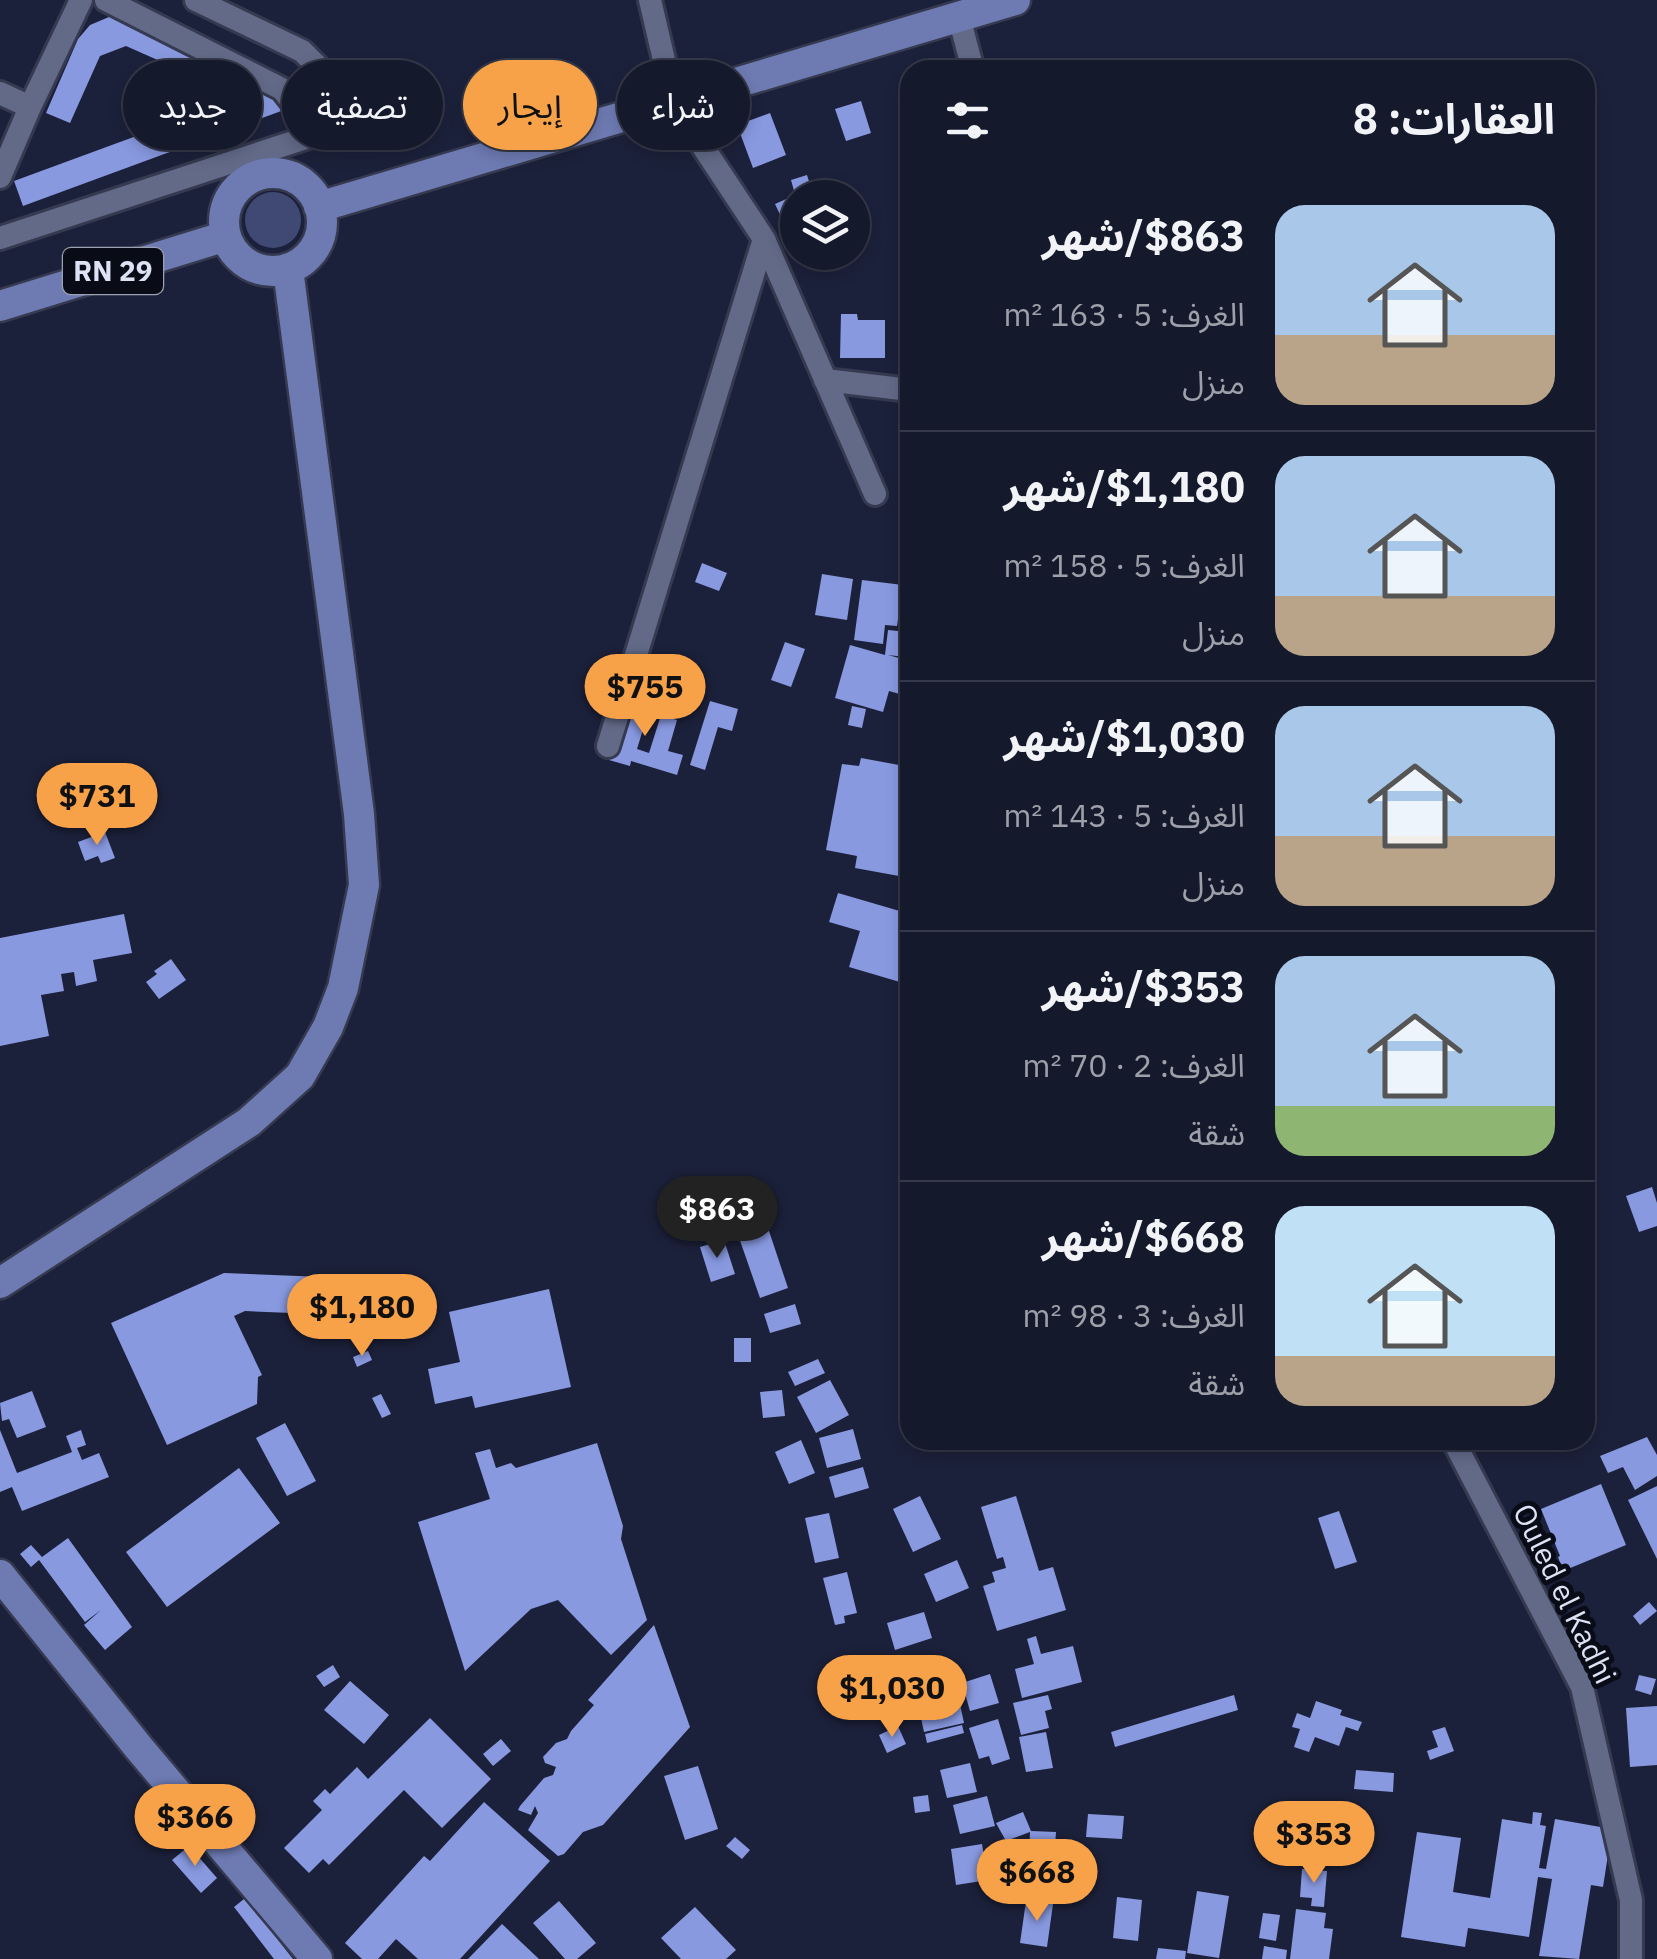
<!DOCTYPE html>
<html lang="ar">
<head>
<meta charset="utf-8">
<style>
	:root { --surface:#15192c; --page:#1e2234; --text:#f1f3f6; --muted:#9da0a9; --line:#343848; --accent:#f7a149 }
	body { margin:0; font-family:"IBM Plex Sans","Noto Sans Arabic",sans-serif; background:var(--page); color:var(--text); direction:rtl; height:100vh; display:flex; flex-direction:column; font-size:38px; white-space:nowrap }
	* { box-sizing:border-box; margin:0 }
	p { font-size:32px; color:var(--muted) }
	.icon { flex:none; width:55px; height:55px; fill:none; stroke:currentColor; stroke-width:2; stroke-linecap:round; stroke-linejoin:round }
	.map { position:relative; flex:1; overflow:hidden; direction:ltr }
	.sheet { position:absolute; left:900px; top:60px; width:695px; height:1390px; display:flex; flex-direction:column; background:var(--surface); border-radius:30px; box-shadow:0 5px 15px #0003,0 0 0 2px var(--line); direction:rtl }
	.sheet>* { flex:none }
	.top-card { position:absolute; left:30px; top:60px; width:720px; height:90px; direction:rtl; display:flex; gap:20px }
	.fabs { position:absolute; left:780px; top:180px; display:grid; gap:20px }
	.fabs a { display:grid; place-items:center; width:90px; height:90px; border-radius:50%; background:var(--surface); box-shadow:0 5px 15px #0003,0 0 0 2px var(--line); font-size:50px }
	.price { position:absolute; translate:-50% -85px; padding:0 22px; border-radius:35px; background:var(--accent); color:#111; font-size:32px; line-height:65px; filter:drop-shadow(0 2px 5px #0008) }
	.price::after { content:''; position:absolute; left:50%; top:60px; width:30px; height:22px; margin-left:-15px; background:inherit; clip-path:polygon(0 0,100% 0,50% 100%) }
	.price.on { background:#222; color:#fff }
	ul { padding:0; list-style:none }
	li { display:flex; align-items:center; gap:30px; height:250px; padding:0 40px }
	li+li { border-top:2px solid var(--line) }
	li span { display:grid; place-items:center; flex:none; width:280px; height:200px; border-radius:30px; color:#555 }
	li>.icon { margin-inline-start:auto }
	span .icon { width:120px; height:120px; fill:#fffc; stroke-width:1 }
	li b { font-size:42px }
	h2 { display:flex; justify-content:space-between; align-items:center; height:120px; padding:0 40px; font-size:42px }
	.pill { padding:0 35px; border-radius:45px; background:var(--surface); box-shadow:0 5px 15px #0003,0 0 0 2px var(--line); font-size:35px; line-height:90px }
	.pill.on { background:var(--accent); color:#111 }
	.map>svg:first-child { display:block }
	.green { fill:#3f4974 }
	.building { fill:#8899e0 }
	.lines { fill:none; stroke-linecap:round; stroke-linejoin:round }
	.minor-casing { stroke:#363a50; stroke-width:28 }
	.major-casing { stroke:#363a50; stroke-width:35 }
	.minor { stroke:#626a88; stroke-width:22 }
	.major { stroke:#6e7bb3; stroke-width:30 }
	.labels { text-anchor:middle; stroke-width:10; stroke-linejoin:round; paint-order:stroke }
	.shield { fill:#090c17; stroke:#9da2b2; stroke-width:2.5 }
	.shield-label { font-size:28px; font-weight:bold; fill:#dde2f4 }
	.street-label { font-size:30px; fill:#dde2f4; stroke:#090c17 }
</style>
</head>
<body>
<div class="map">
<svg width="1657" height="1959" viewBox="0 0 1657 1959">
	<rect width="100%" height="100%" fill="#1c213b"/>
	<path class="green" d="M245 220a28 28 0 1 1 56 0a28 28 0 1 1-56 0Z"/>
	<path class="building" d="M127,16l81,35 -12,26 -70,-31 -26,10 -30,67 -24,-10 32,-74 12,-14 19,-8z
		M275,85l9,25 -261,96 -9,-25z
		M861,101l10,32 -25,8 -11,-32z
		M770,113l16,42 -33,13 -16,-43z
		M807,175l5,16 16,-6 4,13h-36l-5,-18z
		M793,196l5,10v9l-15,6 -8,-17z
		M910,211v33l-3,1 -6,-33z
		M841,314h16l1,6h27v38h-45z
		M702,563l25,10 -8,18 -24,-9z
		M822,574l31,5 -6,41 -32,-5z
		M862,580l41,5 -6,41 -12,-1 -2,19 -29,-4z
		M888,630l20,2 -3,25 -17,-2 22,6v36l-21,-6 -6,21 -48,-14 15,-53 35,10z
		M785,642l20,7 -14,38 -20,-7z
		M630,694l22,6 -15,49 12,4 12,-38 16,5 -9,31 15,4 -6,20 -46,-14 -1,5 -21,-6z
		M710,701l28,8 -6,22 -14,-4 -13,43 -15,-5z
		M852,706l14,3 -4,19 -14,-3z
		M861,758l49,9v111l-55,-10 2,-12 -31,-6 16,-86 17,2z
		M105,832l10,26 -14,5 -3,-7 -13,5 -7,-19z
		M838,893l72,21v71l-61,-18 11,-36 -31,-9z
		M124,914l8,39 -39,7 4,21 -21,5 -2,-14 -13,2 3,17 -23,4 8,41 -49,10v-108z
		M171,959l15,21 -27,19 -13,-17 11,-8 -3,-3z
		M1652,1187l5,16v23l-18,6 -13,-36z
		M765,1219l23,69 -28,10 -24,-69z
		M724,1240l11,34 -24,8 -11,-35z
		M224,1273l124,5 -1,37 -26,-1 -3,-7 -1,7 -72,-3 -11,5 28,59 -4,2 -1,27 -90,41 -56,-122z
		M549,1289l22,98 -96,21 -3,-12 -37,8 -7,-35 32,-7 -11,-50z
		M795,1304l6,20 -31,9 -6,-19z
		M734,1338h17v24h-17z
		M368,1351l4,9 -15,7 -4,-10z
		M818,1359l7,14 -30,13 -7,-14z
		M830,1380l19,35 -33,18 -19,-36z
		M782,1390l3,26 -22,2 -3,-26z
		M32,1391l14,36 -29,11 -8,-19 -7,2 -2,-18z
		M381,1394l10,20 -9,4 -10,-20z
		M285,1423l31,58 -29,15 -31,-58z
		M853,1429l8,30 -34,9 -8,-30z
		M0,1430l17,43 55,-21 -6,-16 15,-6 5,15 -9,3 5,12 17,-7 10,24 -87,34 -10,-24 -12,5z
		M1647,1437l10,18v21l-22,14 -12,-23 -15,6 -8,-17z
		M801,1440l14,33 -26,11 -14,-32z
		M597,1443l26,83 -2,13 26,81 -36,35 -53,-55 -27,9 -66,62 -47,-149 72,-23 -15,-46 15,-4 6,19 15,-5 5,5z
		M863,1467l6,21 -34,10 -6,-21z
		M239,1468l41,55 -113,84 -41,-55z
		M1601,1484l25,61 -63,26 -5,-14 2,-1 -19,-47z
		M1657,1486v73l-29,-59z
		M920,1496l21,43 -28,13 -20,-43z
		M1016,1496l23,75 14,-4 13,43 -69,21 -14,-45 12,-4 -3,-10 14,-4 -3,-11 -6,2 -16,-52z
		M1339,1511l18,51 -22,7 -17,-51z
		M829,1513l10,45 -24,5 -10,-45z
		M68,1538l64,89 -27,23 -21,-25 17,-15 -16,12 -46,-62 -8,7 -11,-13 11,-9 11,12z
		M957,1560l12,28 -33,14 -12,-28z
		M847,1572l10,41 -13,3 1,7 -10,2 -12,-47z
		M1649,1602l8,9 -17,14 -7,-9z
		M924,1612l8,26 -37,12 -8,-27z
		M654,1625l36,102 -87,98 -20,7 -19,22 -6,2 -30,-26 10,-17 -3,-7 -4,9 -13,-5 2,-4 24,-28 9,-3 3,-8 -11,-4 -2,-6 13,-14 11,-4 4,-8 23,-26 -6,-5z
		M1036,1636l5,18 32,-8 9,36 -60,16 -7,-29 19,-5 -7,-25z
		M882,1656l7,27 -30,7 -7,-27z
		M333,1665l7,12 -16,10 -8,-11z
		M990,1674l9,29 -29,8 -8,-28z
		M1639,1675l17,4 -5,16 -16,-5z
		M350,1681l39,34 -25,29 -40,-34z
		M957,1690l7,33 -40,9 -7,-33z
		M1048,1695l4,14 -7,2 4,17 -28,7 -8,-32z
		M1234,1695l4,15 -123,37 -4,-15z
		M1316,1701l26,9 -2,5 22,7 -4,9 -12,-4 -7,19 -24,-9 -6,15 -15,-5 6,-18 -8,-2 5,-14 13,5z
		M1657,1706v59l-27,2 -4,-59z
		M430,1718l61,61 -49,49 -38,-38 -75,75 -6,-6 -14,14 -25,-25 38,-38 -9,-9 12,-12 5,5 27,-27 11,12z
		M998,1719l12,40 -18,6 -3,-9 -10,3 -10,-31z
		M962,1725l2,8 -37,10 -2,-9z
		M898,1726l8,18 -19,9 -8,-18z
		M1445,1727l9,24 -24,9 -3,-9 11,-4 -6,-16z
		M1046,1732l7,36 -27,4 -7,-35z
		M501,1739l10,12 -18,15 -10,-12z
		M970,1763l7,29 -30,6 -7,-28z
		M698,1766l20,63 -33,11 -21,-64z
		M1356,1770l38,3 -1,19 -39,-3z
		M928,1795l2,16 -15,2 -2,-16z
		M987,1796l8,30 -35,8 -7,-29z
		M484,1802l66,59 -90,98h-42l-22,-20 -18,20h-16l-17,-16 79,-87 6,5z
		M1023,1812l8,19 25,1 -2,30 -25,-1 1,-29 -24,9 -10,-18z
		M1533,1812l9,1 -2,12 6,1 -7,42 7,1 9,-50 57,10 -9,58 -12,-2 -12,74 -40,-3 13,-77 -14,-2 -9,60 -61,-9 -3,19 -64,-10 16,-105 44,6 -8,54 37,6 12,-79 30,5z
		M1088,1814l36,2 -2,23 -36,-2z
		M1309,1830l28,4 -4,32 -29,-5z
		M735,1837l15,13 -8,9 -16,-13z
		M982,1844l6,36 -32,5 -5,-36z
		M189,1846l28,32 -16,15 -29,-33z
		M1057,1863l25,3 -3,32 -46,-5 2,-22 21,2z
		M1302,1869l25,2 -3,36 -13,-1 1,-8 -12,-1z
		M1197,1891l32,5 -10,62 -32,-5z
		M1117,1897l25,3 -4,41 -25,-3z
		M244,1899l8,8 41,52h-19l-40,-52z
		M559,1901l37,42 -19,16h-12l-32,-36z
		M1026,1901l27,3 -6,43 -27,-4z
		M695,1907l41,43 -10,9h-45l-20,-21z
		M1296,1909l30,4 -2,15 9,1 -4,30h-39z
		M1263,1913l17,2 -4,26 -17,-3z
		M502,1924l37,35h-71z
		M1264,1946l23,4 -1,9h-24z
		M1158,1948l28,3 -1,8h-29z"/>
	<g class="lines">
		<defs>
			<path id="minor" d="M106,0l176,89 11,14 19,33
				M650,0l24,103 90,136 111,255
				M959,17l14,53
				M0,93l30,14
				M0,177l30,-70 51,-107
				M0,238l330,-108 6,-5 2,-10 -4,-20 -13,-25 -19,-19 -106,-51
				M825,380l85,10
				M608,746l156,-507
				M1453,1440l129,247 49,213v59"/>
			<path id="major" d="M224 222a49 49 0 1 1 98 0a49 49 0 1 1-98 0Z
				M319,207l696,-207
				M0,306l226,-70
				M0,1283l249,-161 51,-46 28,-49 15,-39 21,-103 -5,-71 -71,-545
				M0,1575l139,173 178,211"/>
		</defs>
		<use href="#minor" class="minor-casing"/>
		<use href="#major" class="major-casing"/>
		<use href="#minor" class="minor"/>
		<use href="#major" class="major"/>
	</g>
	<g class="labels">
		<rect class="shield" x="63" y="248" width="100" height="46" rx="8"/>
		<g class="shield-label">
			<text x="113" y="281">RN 29</text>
		</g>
		<g class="street-label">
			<text transform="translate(1564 1594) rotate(64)" y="10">Ouled el Kadhi</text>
		</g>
	</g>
</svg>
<div class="fabs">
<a><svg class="icon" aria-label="layers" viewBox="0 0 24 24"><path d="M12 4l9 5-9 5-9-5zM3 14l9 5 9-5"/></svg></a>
</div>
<b class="price" style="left:645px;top:739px">$755</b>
<b class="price" style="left:97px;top:848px">$731</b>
<b class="price on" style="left:717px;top:1261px">$863</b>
<b class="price" style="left:362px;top:1359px">$1,180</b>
<b class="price" style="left:892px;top:1740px">$1,030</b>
<b class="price" style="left:195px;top:1869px">$366</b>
<b class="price" style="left:1314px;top:1886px">$353</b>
<b class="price" style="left:1037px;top:1924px">$668</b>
<div class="top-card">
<a class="pill">شراء</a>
<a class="pill on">إيجار</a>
<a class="pill">تصفية</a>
<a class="pill">جديد</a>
</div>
<section class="sheet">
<h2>العقارات: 8<svg class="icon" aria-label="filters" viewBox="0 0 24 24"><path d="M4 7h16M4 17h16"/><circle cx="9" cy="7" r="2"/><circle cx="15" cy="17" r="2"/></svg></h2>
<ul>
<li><span style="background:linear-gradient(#a9c7e8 65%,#b9a48a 0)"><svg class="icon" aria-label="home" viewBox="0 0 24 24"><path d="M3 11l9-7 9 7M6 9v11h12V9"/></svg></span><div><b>$863/شهر</b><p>الغرف: 5 · 163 m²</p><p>منزل</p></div></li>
<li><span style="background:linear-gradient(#a9c7e8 70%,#b9a48a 0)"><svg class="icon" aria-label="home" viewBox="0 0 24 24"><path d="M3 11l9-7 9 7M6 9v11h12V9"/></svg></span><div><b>$1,180/شهر</b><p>الغرف: 5 · 158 m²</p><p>منزل</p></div></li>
<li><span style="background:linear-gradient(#a9c7e8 65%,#b9a48a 0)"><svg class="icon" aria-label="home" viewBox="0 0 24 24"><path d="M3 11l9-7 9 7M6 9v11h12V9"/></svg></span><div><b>$1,030/شهر</b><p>الغرف: 5 · 143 m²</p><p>منزل</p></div></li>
<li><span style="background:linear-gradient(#a9c7e8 75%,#8fb573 0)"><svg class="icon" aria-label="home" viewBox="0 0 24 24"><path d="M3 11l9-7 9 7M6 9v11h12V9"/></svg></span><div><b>$353/شهر</b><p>الغرف: 2 · 70 m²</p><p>شقة</p></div></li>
<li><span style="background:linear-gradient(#bfe0f5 75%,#b9a48a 0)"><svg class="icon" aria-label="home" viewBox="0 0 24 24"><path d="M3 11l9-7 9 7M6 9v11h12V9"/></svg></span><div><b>$668/شهر</b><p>الغرف: 3 · 98 m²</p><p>شقة</p></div></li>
</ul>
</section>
</div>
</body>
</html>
